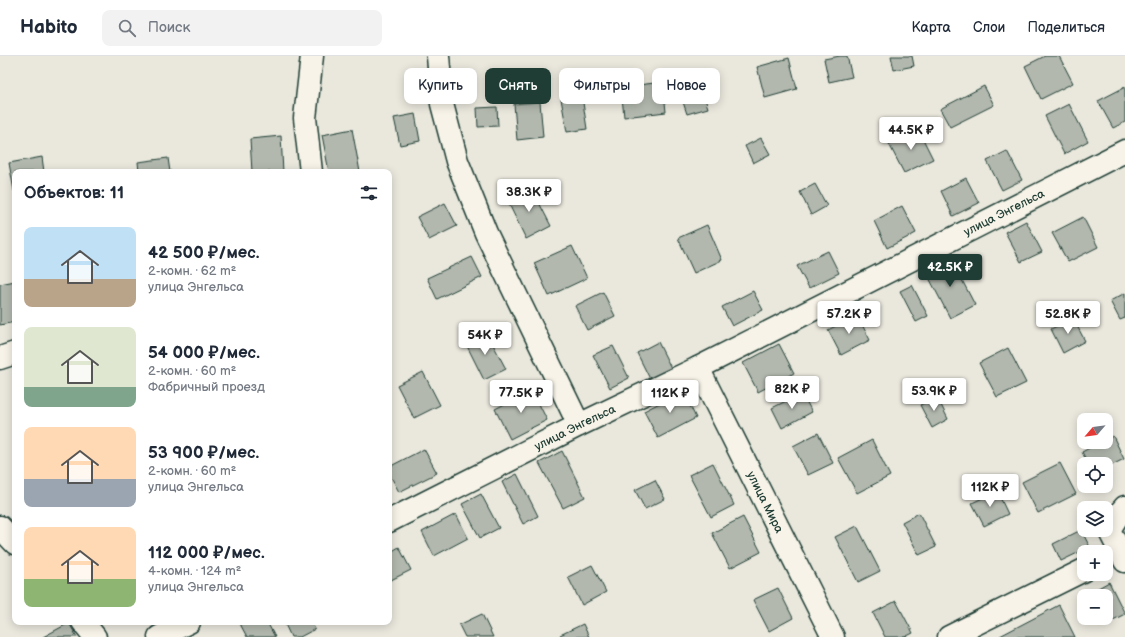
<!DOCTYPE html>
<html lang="ru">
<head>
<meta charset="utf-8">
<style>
	:root { --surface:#fff; --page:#f2f2f3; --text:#1f2937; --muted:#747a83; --line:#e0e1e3; --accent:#1f3d34 }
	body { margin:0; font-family:"Balsamiq Sans",sans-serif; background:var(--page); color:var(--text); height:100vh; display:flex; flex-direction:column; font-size:15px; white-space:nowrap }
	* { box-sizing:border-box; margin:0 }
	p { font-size:13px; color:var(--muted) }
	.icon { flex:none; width:22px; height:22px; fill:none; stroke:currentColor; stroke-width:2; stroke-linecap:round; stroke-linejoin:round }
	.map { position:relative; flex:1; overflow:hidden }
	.sheet { position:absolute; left:12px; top:113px; width:380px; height:456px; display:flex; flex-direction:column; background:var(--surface); border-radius:8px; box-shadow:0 2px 10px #0003 }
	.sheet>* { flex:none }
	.banner { position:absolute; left:404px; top:12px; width:380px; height:36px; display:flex; gap:8px }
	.needle { width:26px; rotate:242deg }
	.controls { position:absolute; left:1077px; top:357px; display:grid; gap:8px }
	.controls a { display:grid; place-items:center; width:36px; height:36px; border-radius:8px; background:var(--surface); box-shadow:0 2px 10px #0003; font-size:20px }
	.price { position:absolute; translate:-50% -34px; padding:0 9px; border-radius:4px; background:#fff; color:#222; font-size:13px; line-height:26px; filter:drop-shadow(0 1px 2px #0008) }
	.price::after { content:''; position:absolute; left:50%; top:24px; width:12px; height:9px; margin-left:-6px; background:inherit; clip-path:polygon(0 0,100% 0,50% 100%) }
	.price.selected { background:var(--accent); color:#fff }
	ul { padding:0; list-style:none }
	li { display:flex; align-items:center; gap:12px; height:100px; padding:0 12px }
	li span { display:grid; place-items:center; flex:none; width:112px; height:80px; border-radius:8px; color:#555 }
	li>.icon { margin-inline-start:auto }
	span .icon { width:48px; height:48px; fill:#fffc; stroke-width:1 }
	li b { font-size:17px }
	h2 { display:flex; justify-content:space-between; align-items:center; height:48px; padding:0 12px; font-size:17px }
	.chip { padding:0 14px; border-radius:8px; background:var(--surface); box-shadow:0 2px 10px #0003; font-size:14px; line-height:36px }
	.chip.selected { background:var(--accent); color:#fff }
	header { display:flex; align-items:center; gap:24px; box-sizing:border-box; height:56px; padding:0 20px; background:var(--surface); border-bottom:1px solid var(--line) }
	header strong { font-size:19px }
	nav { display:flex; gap:22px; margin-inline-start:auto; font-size:14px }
	.search { width:280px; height:36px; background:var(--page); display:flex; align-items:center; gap:10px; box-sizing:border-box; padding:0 14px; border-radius:8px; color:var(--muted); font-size:15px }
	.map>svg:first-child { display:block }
	.building { fill:#b2b8ae; stroke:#1f3d34 }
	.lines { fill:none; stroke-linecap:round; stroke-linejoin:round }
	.minor-casing { stroke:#1f3d34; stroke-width:25 }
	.minor { stroke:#f7f3e8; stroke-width:22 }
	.labels { text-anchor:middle; stroke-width:3; stroke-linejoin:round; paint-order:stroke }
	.street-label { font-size:12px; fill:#1f3d34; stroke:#f7f3e8 }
</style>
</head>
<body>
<header>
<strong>Habito</strong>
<div class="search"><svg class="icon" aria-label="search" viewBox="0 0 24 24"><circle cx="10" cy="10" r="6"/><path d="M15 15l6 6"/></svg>Поиск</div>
<nav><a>Карта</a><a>Слои</a><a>Поделиться</a></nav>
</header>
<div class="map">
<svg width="1125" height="581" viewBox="0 0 1125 581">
	<rect width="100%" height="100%" fill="#eae8dd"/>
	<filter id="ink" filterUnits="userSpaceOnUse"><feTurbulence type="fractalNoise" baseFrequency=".025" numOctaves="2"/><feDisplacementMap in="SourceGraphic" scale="8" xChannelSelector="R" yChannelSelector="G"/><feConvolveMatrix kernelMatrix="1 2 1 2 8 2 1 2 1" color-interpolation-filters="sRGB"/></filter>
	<g filter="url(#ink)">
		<path class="building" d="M840,0h7l5,21 -23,5 -5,-23z
			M891,0h21l2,10 -20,4z
			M1045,0h14l14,27 -32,16 -16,-33z
			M789,2l8,31 -32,9 -8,-31z
			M698,21l10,31 -21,6 -10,-30z
			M663,26l3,30 -42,5 -3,-30z
			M984,30l10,19 -44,22 -10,-18z
			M1125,31v35l-12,6 -15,-27z
			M582,40l5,33 -20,3 -6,-33z
			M540,46l3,35 -26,3 -3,-36z
			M1069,48l19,37 -24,13 -19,-38z
			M497,51l1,19 -20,1 -1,-19z
			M415,58l5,27 -20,4 -6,-27z
			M352,73l8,43h-31l-7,-37z
			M918,73l15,30 -29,14 -15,-29z
			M281,80l2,36h-31l-2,-33z
			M761,82l9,16 -17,9 -8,-17z
			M1007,95l15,29 -20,10 -15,-29z
			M42,101l2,15h-29v19h-1l-5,-28z
			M168,102l2,14h-31l-1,-10z
			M966,122l13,25 -26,13 -12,-25z
			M815,128l12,22 -16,9 -11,-23z
			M531,131l20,39 -25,13 -19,-39z
			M445,147l12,23 -28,14 -12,-23z
			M902,150l14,27 -29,15 -13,-27z
			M1083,161l15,30 -30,15 -16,-29z
			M1026,165l16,31 -21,10 -16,-30z
			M707,169l15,35 -28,13 -16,-35z
			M572,190l15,32 -38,18 -15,-33z
			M828,195l11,22 -30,15 -12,-22z
			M472,201l10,20 -45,22 -10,-21z
			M951,203l24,46 -25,13 -24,-46z
			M15,225v41l-15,3v-41z
			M912,229l16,31 -12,6 -16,-31z
			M753,235l10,19 -31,16 -10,-19z
			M603,236l12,24 -28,14 -12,-24z
			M1125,237v25l-5,2 -10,-19z
			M857,259l13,25 -29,15 -13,-25z
			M1073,262l12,23 -22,12 -12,-24z
			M486,275l20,38 -22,11 -19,-38z
			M658,286l14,28 -21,11 -14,-28z
			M779,288l15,29 -36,19 -15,-29z
			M613,290l16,32 -19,10 -17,-33z
			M1008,292l18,35 -29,14 -18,-34z
			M423,316l17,33 -26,13 -17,-33z
			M532,334l15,30 -37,19 -15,-30z
			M683,335l13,27 -38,20 -14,-27z
			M802,337l10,19 -30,16 -10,-20z
			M937,341l11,22 -16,9 -12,-23z
			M818,377l15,30 -25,12 -15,-29z
			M1113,380l11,23 -18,9v-4h-18l-6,-12 19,-10h5v-2z
			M872,384l18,36 -33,17 -19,-35z
			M424,393l13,24 -38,19 -10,-19v-6z
			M562,395l23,46 -22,11 -24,-45z
			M713,407l21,42 -23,12 -22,-42z
			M1060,407l16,31 -38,19 -16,-31z
			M517,418l21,42 -15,8 -21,-42z
			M655,424l10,19 -20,10 -10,-19z
			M997,435l11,23 -24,12 -12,-23z
			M481,438l18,34 -19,10 -18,-34z
			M919,457l17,34 -17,8 -17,-33z
			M456,458l12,24 -34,18 -12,-24z
			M743,461l18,35 -31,16 -18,-35z
			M857,470l23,45 -22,11 -23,-45z
			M1081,474l9,17 -29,14 -8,-17z
			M399,491l12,23 -22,11v-28z
			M592,509l14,27 -24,13 -14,-28z
			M1109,526l16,32 -26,13 -4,-9h11v-22l-22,1v-1z
			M778,532l15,30 -24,13 -16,-31z
			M896,545l17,32 -8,4h-20l-12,-24z
			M1059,549l16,32h-74l-1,-1z
			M482,558l11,23h-28l-6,-12z
			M239,566h28l8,15h-28z
			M284,566h27l4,7 -15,8h-9z
			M69,567l8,14h-34z
			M583,568l6,13h-28l-1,-2z"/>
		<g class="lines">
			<defs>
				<g id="minor">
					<path d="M438,0l4,48 15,57 29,72 93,192"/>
					<path d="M311,116l-6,-54 7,-62"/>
					<path d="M0,302l15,-5"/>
					<path id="s1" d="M698,312l135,269"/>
					<path d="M1125,451l-6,7 -10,16 16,31"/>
					<path id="s2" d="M389,465l190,-96 119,-57 427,-217"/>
					<path d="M0,471l15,16"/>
					<path d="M83,566l12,15"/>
					<path d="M159,581l30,-15"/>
					<path d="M949,581l135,-67"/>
				</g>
			</defs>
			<use href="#minor" class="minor-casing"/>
			<use href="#minor" class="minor"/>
		</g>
	</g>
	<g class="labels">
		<g class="street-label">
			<text dy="4" stroke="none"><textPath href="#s2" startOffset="688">улица Энгельса</textPath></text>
			<text dy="4" stroke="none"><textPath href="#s2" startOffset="208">улица Энгельса</textPath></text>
			<text dy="4" stroke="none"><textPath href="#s1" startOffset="150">улица Мира</textPath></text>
		</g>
	</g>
</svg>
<div class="controls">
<a><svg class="needle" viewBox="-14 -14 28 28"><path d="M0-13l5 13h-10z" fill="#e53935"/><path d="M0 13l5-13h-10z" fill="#747a83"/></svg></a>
<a><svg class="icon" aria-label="locate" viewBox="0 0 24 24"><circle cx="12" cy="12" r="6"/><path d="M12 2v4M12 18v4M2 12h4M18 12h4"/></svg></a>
<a><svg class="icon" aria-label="layers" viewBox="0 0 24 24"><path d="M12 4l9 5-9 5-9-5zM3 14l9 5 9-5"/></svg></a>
<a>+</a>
<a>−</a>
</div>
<b class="price" style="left:911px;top:95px">44.5K ₽</b>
<b class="price" style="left:529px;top:157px">38.3K ₽</b>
<b class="price selected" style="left:950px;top:232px">42.5K ₽</b>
<b class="price" style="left:849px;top:279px">57.2K ₽</b>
<b class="price" style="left:1068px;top:279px">52.8K ₽</b>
<b class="price" style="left:485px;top:300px">54K ₽</b>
<b class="price" style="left:792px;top:354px">82K ₽</b>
<b class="price" style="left:934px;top:356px">53.9K ₽</b>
<b class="price" style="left:521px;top:358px">77.5K ₽</b>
<b class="price" style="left:670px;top:358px">112K ₽</b>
<b class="price" style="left:990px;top:452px">112K ₽</b>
<div class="banner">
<a class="chip">Купить</a>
<a class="chip selected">Снять</a>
<a class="chip">Фильтры</a>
<a class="chip">Новое</a>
</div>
<section class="sheet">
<h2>Объектов: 11<svg class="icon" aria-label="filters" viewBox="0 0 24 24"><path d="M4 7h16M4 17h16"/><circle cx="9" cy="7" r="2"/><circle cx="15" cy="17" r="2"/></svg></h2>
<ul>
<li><span style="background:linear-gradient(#bfe0f5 65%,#b9a48a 0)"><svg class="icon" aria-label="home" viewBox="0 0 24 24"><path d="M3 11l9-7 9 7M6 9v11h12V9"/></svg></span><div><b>42 500 ₽/мес.</b><p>2-комн. · 62 m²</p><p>улица Энгельса</p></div></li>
<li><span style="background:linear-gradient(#dfe7d0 75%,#7fa58c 0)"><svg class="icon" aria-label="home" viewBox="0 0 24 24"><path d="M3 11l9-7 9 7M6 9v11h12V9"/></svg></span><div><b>54 000 ₽/мес.</b><p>2-комн. · 60 m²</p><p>Фабричный проезд</p></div></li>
<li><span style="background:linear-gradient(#ffd9b3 65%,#9aa5b1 0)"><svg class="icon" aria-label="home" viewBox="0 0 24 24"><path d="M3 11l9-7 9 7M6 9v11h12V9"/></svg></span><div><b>53 900 ₽/мес.</b><p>2-комн. · 60 m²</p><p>улица Энгельса</p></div></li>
<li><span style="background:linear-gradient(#ffd9b3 65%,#8fb573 0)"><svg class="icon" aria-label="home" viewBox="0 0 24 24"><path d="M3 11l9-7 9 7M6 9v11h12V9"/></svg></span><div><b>112 000 ₽/мес.</b><p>4-комн. · 124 m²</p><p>улица Энгельса</p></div></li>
</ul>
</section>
</div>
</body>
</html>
